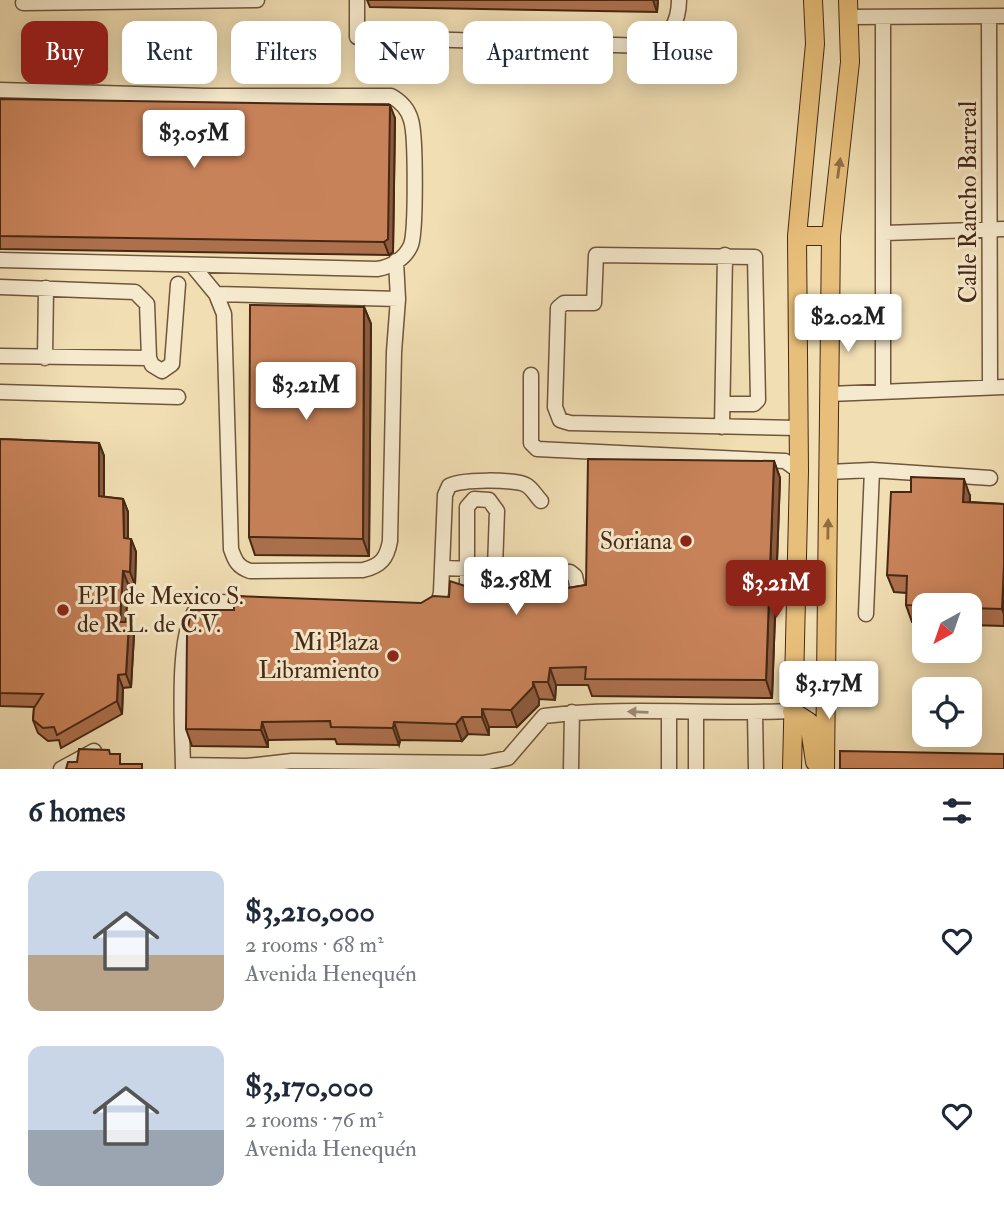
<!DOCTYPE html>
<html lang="en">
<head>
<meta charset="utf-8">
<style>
	:root { --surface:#fff; --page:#f6f6f7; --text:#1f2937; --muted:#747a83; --accent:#8f2418 }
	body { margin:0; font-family:"IM FELL Double Pica",serif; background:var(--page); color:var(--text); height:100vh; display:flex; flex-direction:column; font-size:26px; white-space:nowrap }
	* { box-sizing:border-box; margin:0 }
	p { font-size:23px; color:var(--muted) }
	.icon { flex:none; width:38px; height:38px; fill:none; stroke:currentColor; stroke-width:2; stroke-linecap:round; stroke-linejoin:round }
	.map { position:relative; height:769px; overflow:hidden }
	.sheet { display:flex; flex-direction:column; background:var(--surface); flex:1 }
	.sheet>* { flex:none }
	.top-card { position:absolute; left:21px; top:21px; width:962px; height:63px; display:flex; gap:14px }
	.needle { width:46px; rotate:220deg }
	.fabs { position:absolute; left:912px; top:593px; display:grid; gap:14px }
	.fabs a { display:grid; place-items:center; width:70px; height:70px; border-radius:14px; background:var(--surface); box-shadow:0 4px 18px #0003; font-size:35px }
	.price { position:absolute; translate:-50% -60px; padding:0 16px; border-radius:7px; background:#fff; color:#222; font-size:23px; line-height:46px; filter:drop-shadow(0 2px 4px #0008) }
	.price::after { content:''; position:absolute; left:50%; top:42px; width:21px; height:16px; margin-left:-10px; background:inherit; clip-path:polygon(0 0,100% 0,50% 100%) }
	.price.on { background:var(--accent); color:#fff }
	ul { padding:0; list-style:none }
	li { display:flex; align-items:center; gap:21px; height:175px; padding:0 28px }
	li span { display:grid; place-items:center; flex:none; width:196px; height:140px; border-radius:14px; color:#555 }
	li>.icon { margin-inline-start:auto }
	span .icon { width:84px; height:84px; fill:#fffc; stroke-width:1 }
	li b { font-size:30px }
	h2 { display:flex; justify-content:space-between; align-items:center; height:84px; padding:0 28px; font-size:30px }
	.chip { padding:0 24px; border-radius:14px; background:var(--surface); box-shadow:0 4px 18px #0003; font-size:24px; line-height:63px }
	.chip.on { background:var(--accent); color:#fff }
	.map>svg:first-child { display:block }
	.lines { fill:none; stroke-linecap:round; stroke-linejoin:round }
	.minor-casing { stroke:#71563c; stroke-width:17 }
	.major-casing { stroke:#462814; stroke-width:20 }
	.minor { stroke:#f6eace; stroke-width:14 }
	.major { stroke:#e8bf7a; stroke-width:18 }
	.wall { fill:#ac704d; stroke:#462814; stroke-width:2 }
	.shaded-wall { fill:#8c5b3e; stroke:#462814; stroke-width:2 }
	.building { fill:#c88259; stroke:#462814; stroke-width:2 }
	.oneway { fill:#8f6c42 }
	.oneway2 { fill:#9e8971 }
	.poi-dot { fill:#8f2418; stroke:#f6eace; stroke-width:2.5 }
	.labels { text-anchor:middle; stroke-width:6; stroke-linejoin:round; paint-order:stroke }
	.street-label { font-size:24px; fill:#462814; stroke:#f6eace }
	.poi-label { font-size:24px; fill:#462814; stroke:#f6eace; text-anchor:end }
</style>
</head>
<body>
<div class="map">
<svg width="1004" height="769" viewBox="0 0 1004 769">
	<rect width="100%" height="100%" fill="#f1deb3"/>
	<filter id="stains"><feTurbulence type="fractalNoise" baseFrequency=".00286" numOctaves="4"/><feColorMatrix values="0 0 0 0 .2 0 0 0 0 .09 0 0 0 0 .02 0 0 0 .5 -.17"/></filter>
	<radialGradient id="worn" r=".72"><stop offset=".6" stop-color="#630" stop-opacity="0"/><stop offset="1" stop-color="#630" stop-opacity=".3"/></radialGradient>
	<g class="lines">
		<defs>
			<path id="minor" d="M357,0v37l291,9c21,-7 31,-24 31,-46
				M23,3l234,-3
				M849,17l155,-1
				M989,17l1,370
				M0,90l204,6h187c11,6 17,13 20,24 5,15 5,111 0,125 -6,14 -20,22 -34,24l-377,-9
				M885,233l119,-4
				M192,265l24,29 8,20 7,235c4,12 7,18 19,22l113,-1c18,-4 24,-12 27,-29l4,-189 4,-53 -2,-38
				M0,287l135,5 12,12 2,54 -149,-2
				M216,294l182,5
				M45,358l1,-70
				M149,358l3,7 10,6 10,-7 6,-80
				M531,375v68l6,6 248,12 14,10
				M883,390v-372
				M0,392l178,5
				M829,394l175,-7
				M723,404h31l4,-4 -3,-143 -159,-2 -2,48h-30l-6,5 -3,99 5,13 10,3 228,5
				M722,427l3,-172
				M828,472l44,-2 118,8
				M442,568l128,4 5,4 3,14 -4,6h-5
				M479,595l-12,-5v-83l7,-8 15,1 8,11 -2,57
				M430,610l9,-9 2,-9 4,-97 4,-9c9,-7 67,-7 77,-1 6,3 10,11 15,16
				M866,614l6,-144
				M669,712v57
				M755,713l1,56
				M183,765l64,1 45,-5 191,2 25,-5 36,-42c82,-10 166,-1 248,-5
				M61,769l33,-18
				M183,769c0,-30 -9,-147 17,-163 13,-8 39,-2 53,-1
				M571,769l1,-57
				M696,769v-56"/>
			<path id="major" d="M797,236h34
				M792,711l17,11 6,40
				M792,769l7,-298 -2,-235 18,-192 -2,-44
				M825,769l6,-533 19,-174 -2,-62"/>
		</defs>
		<use href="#minor" class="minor-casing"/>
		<use href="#major" class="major-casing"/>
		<use href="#minor" class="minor"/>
		<use href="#major" class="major"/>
	</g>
	<path class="wall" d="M367,0h291l-1,12 -287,-5z
		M0,99l395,19 -2,134 -4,3 -389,-6z
		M364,307l7,17 -2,232 -114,-1 -6,-18z
		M0,439l99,4 5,13v41l19,2 5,13v27h3l5,13 -1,33 -7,-1 -2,38h3l5,13 -3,52 -8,1 -1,26 -61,34 -2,-8 -11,1 -10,-8 -5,-13 1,-13 -34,-1z
		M774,461l6,17 -8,220 -180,-2 -4,-11h-32l-1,15 -16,-1v6l-22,22h-28v8l-21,-1 -6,7 -62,-1 -1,5 -62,-1 -2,-5 -67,1v7l-76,-1 -6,-17 48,-119 187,-7 28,-6 19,-10 100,1 18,-3z
		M970,496v6l34,2v122l-34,-1v-19h-46v17l-12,-1 -6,-17 1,-12 -13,-1 -7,-17z"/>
	<path class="shaded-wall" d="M653,0h5l-1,12z
		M390,105l5,13 -2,134 -4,3 -5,-13z
		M364,307l7,17 -2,232 -6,-17z
		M99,443l5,13v54l-5,-14z
		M774,461l6,17 -8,220 -6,-18z
		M964,479l6,17 -1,23 -6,-17z
		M123,499l5,13v39l-4,-13z
		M131,539l5,13 -1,33 -5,-13z
		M1004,565v49l-2,-5z
		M123,571l5,13 -3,51 -5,-13z
		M129,622l5,13 -3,52 -5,-13z
		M550,668l6,17 -1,15 -7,-18z
		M118,675l5,13 -1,26 -5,-13z
		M533,682l6,17v6l-22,22 -6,-17z
		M482,709l7,18v8l-7,-18z
		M462,717l6,17 -6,7 -6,-17z
		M262,722l6,18v7l-7,-17z
		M394,722l6,18 -1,5 -6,-17z"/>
	<path class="building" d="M0,99l390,6 -2,134 -4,3 -384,-6z
		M250,305l114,2 -1,232 -114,-2z
		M0,439l99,4v53l24,3 1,39 7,1 -1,33 -7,-1 -3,51h9l-3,52 -8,1 -1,26 -60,34 -3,-8 -11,1 -10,-8 1,-12 9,-14 -43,-1z
		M588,459l186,2 -8,219 -181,-1 1,-12 -36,1 -2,14h-15v5l-22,23 -29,-1v8h-20l-6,7 -62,-2 -1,6 -62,-1 -1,-6 -68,1 -1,8 -75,-1 1,-95 4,-24h43v-14l187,7 12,-7 16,1 1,-16 18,6 100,1 18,-3z
		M911,477l53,2 -1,23 41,2v61l-2,44 -32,-1v-2l-64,-1 1,-29 -20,-1 4,-83h20z
		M79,749l30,1 1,4h10v10h22v5h-76l2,-7h9z
		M840,751l164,3v15h-164z"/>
	<defs><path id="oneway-solid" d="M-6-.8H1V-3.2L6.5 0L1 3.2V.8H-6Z" transform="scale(1.75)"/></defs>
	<g class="oneway">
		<use href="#oneway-solid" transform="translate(839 168) rotate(-82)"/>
		<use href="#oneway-solid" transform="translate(828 529) rotate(-89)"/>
	</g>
	<use class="oneway2" href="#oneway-solid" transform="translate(638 712) rotate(-178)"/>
	<g class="poi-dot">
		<circle cx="686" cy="541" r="7"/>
		<circle cx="63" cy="610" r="7"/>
		<circle cx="393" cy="656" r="7"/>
	</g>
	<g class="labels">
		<g class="street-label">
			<text transform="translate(968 202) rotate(-90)" y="8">Calle Rancho Barreal</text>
		</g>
		<g class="poi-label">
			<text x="672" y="549">Soriana</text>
			<text x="77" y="604" text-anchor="start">EPI de Mexico S.<tspan x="77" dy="28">de R.L. de C.V.</tspan></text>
			<text x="379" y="650">Mi Plaza<tspan x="379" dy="28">Libramiento</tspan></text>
		</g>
	</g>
	<rect width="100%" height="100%" filter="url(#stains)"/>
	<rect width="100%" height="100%" fill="url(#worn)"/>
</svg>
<div class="fabs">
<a><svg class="needle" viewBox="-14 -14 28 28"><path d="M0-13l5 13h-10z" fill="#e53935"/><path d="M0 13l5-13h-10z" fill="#747a83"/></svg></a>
<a><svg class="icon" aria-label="locate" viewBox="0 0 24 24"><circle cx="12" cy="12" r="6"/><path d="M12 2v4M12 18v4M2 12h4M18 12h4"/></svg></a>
</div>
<b class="price" style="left:194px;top:170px">$3.05M</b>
<b class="price" style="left:848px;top:354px">$2.02M</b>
<b class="price" style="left:306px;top:422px">$3.21M</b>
<b class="price" style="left:516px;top:617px">$2.58M</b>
<b class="price on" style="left:776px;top:620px">$3.21M</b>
<b class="price" style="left:829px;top:721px">$3.17M</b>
<div class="top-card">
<a class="chip on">Buy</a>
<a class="chip">Rent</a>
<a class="chip">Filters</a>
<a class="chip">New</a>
<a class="chip">Apartment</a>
<a class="chip">House</a>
</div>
</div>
<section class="sheet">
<h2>6 homes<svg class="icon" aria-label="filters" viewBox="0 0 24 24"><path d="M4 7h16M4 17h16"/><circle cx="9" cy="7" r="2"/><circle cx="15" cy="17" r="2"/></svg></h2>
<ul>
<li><span style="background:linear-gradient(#c9d6e8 60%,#b9a48a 0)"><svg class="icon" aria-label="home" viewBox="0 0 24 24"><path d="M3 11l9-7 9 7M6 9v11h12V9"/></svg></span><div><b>$3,210,000</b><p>2 rooms · 68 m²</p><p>Avenida Henequén</p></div><svg class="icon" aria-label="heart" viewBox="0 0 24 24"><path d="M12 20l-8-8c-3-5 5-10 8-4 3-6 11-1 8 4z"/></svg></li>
<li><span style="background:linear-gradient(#c9d6e8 60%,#9aa5b1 0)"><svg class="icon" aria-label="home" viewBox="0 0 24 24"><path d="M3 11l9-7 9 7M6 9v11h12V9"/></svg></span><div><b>$3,170,000</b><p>2 rooms · 76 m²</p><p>Avenida Henequén</p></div><svg class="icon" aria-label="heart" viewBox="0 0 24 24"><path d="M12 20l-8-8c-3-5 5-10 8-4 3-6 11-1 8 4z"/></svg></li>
</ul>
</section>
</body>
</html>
